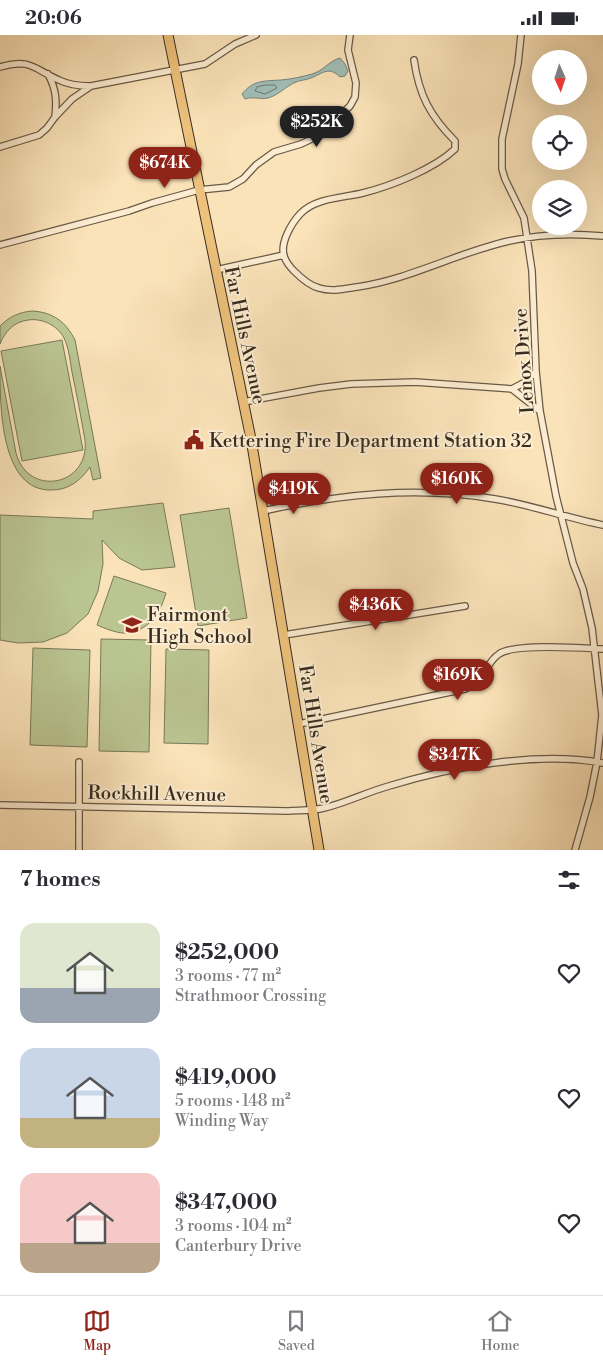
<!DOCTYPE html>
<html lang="en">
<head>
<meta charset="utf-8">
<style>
	:root { --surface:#fff; --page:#f2f2f3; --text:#2b2b33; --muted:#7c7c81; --line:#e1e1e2; --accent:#8f2418 }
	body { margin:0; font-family:"Libre Bodoni",serif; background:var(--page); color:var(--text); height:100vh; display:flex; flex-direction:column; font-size:19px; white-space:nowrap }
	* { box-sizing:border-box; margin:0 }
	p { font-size:16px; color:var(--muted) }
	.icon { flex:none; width:28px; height:28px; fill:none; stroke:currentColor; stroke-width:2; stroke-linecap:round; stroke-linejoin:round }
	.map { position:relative; height:815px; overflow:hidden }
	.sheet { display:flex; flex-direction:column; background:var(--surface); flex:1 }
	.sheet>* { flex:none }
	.needle { width:32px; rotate:177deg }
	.tools { position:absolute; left:532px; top:15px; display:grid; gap:10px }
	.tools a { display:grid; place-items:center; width:55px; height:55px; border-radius:50%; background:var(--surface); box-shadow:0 5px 20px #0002; font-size:25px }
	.price { position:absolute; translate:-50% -42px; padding:0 11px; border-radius:18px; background:var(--accent); color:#fff; font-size:16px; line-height:32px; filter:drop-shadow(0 1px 2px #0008) }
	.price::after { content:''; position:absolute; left:50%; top:30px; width:15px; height:11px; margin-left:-8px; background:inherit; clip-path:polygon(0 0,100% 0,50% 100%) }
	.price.on { background:#222; color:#fff }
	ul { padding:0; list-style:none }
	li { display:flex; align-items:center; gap:15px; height:125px; padding:0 20px }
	li span { display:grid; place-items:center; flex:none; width:140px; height:100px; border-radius:15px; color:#555 }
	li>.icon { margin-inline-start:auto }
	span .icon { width:60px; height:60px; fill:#fffc; stroke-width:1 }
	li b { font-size:21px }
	h2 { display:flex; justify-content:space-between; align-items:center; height:60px; padding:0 20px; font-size:21px }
	.status { display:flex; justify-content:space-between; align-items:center; height:35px; padding:0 25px; background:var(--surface); direction:ltr }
	.status svg { height:14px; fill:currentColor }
	.tabs { display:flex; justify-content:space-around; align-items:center; height:70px; border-top:1px solid var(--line); background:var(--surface); font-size:14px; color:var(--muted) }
	.tabs a { display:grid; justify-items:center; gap:2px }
	.tabs .on { color:var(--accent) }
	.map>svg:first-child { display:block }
	.green { fill:#bac592; stroke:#797959 }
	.water { fill:#a0bdb7; stroke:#76837b }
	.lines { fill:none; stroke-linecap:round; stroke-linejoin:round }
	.shore { stroke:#6c756c; stroke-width:1 }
	.street-casing { stroke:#695a46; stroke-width:8 }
	.primary-casing { stroke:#382d20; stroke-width:11 }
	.street { stroke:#fcedd2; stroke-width:5.5 }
	.primary { stroke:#eec27c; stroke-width:9 }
	.labels { text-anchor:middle; stroke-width:4; stroke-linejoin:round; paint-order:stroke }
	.street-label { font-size:19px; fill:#382d20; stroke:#fcedd2 }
	.poi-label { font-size:19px; fill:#382d20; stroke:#fcedd2; text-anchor:start }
</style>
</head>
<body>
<div class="status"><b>20:06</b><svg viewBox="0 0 49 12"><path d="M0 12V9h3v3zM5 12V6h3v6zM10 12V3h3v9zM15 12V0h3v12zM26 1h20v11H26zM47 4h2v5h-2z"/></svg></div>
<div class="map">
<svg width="603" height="815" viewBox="0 0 603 815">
	<rect width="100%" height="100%" fill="#fbe3b9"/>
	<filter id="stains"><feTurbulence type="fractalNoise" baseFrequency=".004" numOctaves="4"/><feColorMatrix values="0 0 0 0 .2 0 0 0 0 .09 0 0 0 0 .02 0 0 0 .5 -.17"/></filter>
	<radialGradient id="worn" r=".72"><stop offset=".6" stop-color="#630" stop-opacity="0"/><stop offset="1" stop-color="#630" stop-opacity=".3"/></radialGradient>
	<path class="green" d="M32,276c21,1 34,11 43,29l26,138 -8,2 -3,-13c-9,13 -21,23 -38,23 -52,2 -52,-85 -52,-124l16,87c12,45 74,33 69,-13 -4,-22 -8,-45 -13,-68 -2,-11 -3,-24 -8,-34 -7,-13 -22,-20 -36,-18 -14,2 -23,11 -28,24v-18c9,-9 19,-14 32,-15z
		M62,305l21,110 -61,11 -21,-110z
		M163,468l12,64 -33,3 -23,-12 -17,-18 1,24 -5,27 -10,23 -21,19 -24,9 -25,1 -18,-3v-125l93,4v-8z
		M229,473l18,110 -49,8 -18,-111z
		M114,541l52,17c-6,21 -18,39 -42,40 -8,0 -20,-5 -27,-8z
		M101,604l50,1 -2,112 -50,-1z
		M33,613l57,2 -3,97 -57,-2z
		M166,614l43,1 -1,94 -44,-1z"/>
	<path class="water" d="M340,23l5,6 3,7 -3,5 -5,1c-11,-11 -17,-4 -29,1 -5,2 -10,2 -15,4 -10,4 -17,13 -28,16 -7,2 -14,-2 -23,1l-3,-5c11,-14 22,-13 39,-14 10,-1 21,-3 31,-6 11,-3 17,-13 28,-16z"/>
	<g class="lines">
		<path class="shore" d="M266,50h9l2,3 -12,6 -10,-3 2,-4z"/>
		<defs>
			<path id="street" d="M521,0l-3,29 -16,75v30l3,10 19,39 8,53 4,100 4,40 16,85 17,67 10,26 9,39 10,87 -5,47 -7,35 -15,53
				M414,25c5,35 16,56 41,81v8c-21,20 -64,37 -92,44 -21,5 -48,5 -63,21 -9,10 -20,29 -16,42 2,6 6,11 10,15 7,7 16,15 25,17 12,4 25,1 38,-1 54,-8 99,-34 152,-46 31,-7 62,-8 94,-5
				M0,32c32,-9 33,2 59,13 10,5 20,6 31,6
				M48,39c8,15 9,26 7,43
				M0,112l39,-12 8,-7 8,-11 17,-18 19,-13 114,-22 30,-20 21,-9
				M0,210l129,-34 23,-8 47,-13 30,-3 14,-8 13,-14 18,-13 27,-8 19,-9 30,-29 5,-9 1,-14 -8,-33 2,-15
				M216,235l68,-15
				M512,354l15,-8 9,-10
				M243,367l76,-14 32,-4 64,-2 97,7 28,22
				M263,476c77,-17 154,-25 232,-12 37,6 72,19 108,26
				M284,600l181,-29
				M299,689l166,-35c23,-10 19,-25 34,-35 15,-11 84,-6 104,-5
				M0,770l286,6c13,-1 26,0 38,-3 22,-5 43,-16 65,-22 63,-19 148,-35 214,-23
				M79,815v-88"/>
			<path id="primary" d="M168,0l83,404 68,411"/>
		</defs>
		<use href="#street" class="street-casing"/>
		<use href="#primary" class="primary-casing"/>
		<use href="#street" class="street"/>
		<use href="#primary" class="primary"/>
	</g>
	<defs>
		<symbol id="civic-bare" viewBox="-9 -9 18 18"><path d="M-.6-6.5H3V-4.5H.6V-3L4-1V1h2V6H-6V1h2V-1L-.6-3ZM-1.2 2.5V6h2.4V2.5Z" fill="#8f2418" stroke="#fcedd2" stroke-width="2.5" paint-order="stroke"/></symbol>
		<symbol id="school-bare" viewBox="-9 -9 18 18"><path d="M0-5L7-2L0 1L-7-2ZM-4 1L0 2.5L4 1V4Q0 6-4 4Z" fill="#8f2418" stroke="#fcedd2" stroke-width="2.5" paint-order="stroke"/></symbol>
	</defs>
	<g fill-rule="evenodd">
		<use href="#civic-bare" x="180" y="391" width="28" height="28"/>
		<use href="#school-bare" x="118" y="576" width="28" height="28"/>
	</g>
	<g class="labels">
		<g class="street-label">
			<text transform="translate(246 300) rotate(78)" y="7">Far Hills Avenue</text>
			<text transform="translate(523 326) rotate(-94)" y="7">Lenox Drive</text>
			<text transform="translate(317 699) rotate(81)" y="7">Far Hills Avenue</text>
			<text transform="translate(157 758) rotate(1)" y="7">Rockhill Avenue</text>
		</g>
		<g class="poi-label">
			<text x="209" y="412">Kettering Fire Department Station 32</text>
			<text x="147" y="586">Fairmont<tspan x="147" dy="22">High School</tspan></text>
		</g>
	</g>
	<rect width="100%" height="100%" filter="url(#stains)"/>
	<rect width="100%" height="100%" fill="url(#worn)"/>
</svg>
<div class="tools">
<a><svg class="needle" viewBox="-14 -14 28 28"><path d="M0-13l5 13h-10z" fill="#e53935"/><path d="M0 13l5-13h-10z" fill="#7c7c81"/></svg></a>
<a><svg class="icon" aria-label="locate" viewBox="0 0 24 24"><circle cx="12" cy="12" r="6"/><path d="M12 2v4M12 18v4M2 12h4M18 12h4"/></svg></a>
<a><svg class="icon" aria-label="layers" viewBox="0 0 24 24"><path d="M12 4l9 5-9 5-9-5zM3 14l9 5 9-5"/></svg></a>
</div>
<b class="price on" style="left:317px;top:113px">$252K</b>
<b class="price" style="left:165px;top:154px">$674K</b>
<b class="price" style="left:457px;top:470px">$160K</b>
<b class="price" style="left:294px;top:480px">$419K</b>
<b class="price" style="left:376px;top:596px">$436K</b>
<b class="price" style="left:458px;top:666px">$169K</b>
<b class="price" style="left:455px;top:746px">$347K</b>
</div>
<section class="sheet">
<h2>7 homes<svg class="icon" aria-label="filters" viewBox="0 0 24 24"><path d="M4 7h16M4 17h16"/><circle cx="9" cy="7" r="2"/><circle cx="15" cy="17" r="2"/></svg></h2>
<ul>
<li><span style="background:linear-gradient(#dfe7d0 65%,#9aa5b1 0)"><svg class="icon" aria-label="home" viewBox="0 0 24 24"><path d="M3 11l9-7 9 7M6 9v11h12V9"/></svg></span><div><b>$252,000</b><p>3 rooms · 77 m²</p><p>Strathmoor Crossing</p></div><svg class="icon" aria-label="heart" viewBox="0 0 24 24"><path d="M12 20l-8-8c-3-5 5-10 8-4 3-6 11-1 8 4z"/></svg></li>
<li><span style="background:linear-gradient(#c9d6e8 70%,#c2b280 0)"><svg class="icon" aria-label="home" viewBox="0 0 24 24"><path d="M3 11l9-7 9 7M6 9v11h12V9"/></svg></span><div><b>$419,000</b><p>5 rooms · 148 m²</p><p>Winding Way</p></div><svg class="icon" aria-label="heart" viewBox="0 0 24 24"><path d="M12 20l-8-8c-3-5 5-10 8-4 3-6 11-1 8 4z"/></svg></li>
<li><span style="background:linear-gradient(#f6c9c9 70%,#b9a48a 0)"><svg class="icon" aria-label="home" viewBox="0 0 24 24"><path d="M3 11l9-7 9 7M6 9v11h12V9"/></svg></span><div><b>$347,000</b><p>3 rooms · 104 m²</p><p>Canterbury Drive</p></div><svg class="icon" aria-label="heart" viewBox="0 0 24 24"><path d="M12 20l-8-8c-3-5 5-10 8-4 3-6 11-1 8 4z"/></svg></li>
</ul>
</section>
<nav class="tabs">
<a class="on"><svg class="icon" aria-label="map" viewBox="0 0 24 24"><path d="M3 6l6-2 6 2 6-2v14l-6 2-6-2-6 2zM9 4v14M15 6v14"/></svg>Map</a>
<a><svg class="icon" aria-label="saved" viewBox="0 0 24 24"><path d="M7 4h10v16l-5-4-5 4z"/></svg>Saved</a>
<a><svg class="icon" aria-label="home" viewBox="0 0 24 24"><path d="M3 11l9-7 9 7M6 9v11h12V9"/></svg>Home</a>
</nav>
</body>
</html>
